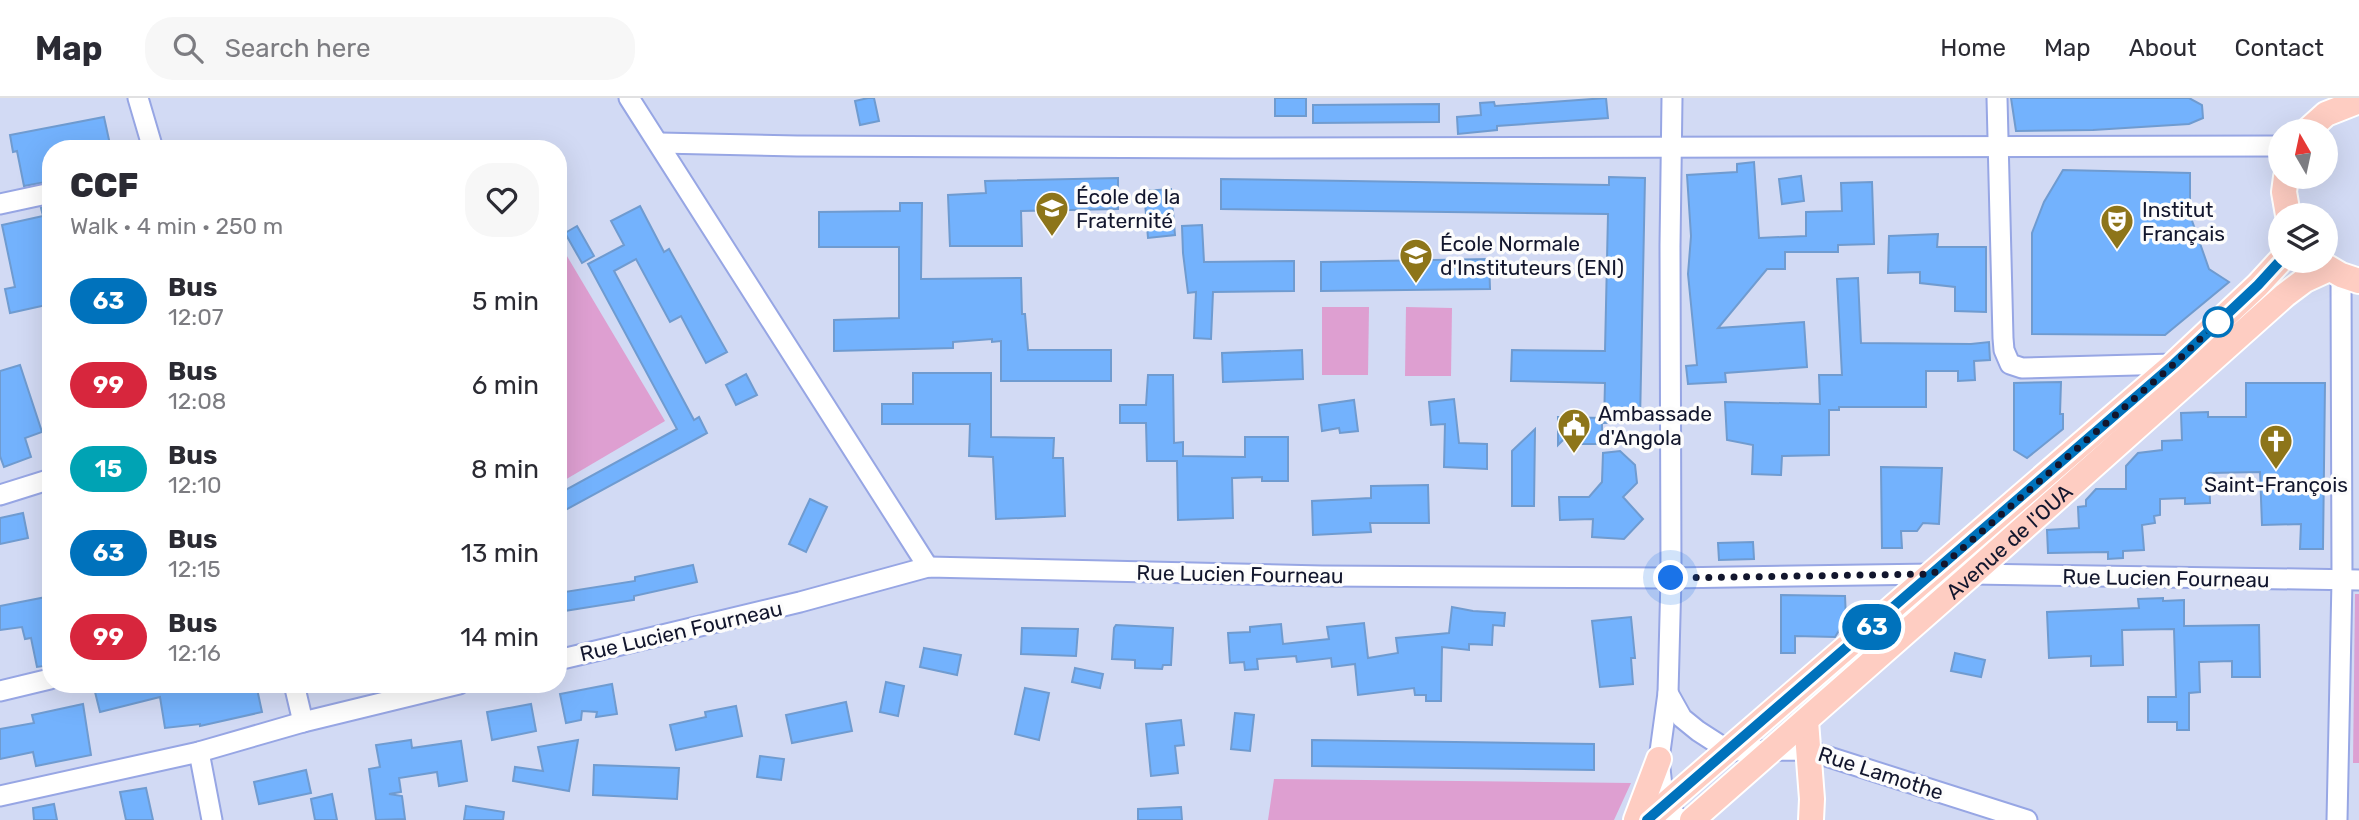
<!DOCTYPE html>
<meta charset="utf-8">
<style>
:root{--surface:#fff;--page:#f7f7f7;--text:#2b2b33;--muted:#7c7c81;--line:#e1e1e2}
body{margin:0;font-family:Rubik,sans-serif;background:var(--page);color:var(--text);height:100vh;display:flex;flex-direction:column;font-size:26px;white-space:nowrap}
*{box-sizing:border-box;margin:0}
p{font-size:23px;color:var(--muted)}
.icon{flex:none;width:38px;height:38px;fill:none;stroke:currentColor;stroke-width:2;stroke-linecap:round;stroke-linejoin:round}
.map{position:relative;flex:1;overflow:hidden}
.sheet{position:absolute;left:42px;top:42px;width:525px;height:553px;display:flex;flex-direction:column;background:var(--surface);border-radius:28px;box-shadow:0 7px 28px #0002}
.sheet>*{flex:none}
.badge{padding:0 14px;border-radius:23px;font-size:24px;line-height:46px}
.needle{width:46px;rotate:351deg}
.fabs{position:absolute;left:2268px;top:21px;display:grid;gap:14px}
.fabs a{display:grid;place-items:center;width:70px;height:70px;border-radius:50%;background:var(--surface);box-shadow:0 7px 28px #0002;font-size:35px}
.you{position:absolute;width:35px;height:35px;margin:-18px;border:5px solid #fff;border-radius:50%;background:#1a73e8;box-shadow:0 0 0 10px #1a73e833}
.map>.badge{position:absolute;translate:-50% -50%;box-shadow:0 0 0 4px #fff}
.round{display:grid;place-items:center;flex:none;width:74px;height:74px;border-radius:28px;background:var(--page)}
.head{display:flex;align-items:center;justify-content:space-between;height:119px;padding:0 28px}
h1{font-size:33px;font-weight:800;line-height:52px}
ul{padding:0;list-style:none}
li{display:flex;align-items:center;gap:21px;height:84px;padding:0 28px}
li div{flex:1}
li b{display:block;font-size:26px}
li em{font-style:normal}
li .badge{min-width:77px;font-weight:700;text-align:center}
header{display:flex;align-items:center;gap:42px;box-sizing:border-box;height:98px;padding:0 35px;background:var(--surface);border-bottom:2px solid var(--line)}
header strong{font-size:33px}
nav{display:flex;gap:38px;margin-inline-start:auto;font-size:24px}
.search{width:490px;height:63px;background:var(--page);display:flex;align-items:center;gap:18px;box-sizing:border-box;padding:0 24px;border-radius:28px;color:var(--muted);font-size:26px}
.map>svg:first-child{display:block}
.green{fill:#de9fd1}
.building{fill:#73b2fd;stroke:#6f9bd0;stroke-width:2}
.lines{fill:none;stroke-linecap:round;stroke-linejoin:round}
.minor-casing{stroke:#97a6e4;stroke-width:23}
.major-casing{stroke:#fff;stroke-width:28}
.minor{stroke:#fff;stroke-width:19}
.major{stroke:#fecdc2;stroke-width:24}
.line-casing{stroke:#fff;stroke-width:16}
.line{stroke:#0072bc;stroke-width:10}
.walk{stroke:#12162d;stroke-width:7;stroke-dasharray:0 12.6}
.stop-dot{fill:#fff;stroke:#0072bc;stroke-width:3.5}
.labels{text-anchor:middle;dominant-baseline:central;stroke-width:7;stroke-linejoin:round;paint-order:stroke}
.poi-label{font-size:21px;fill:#12162d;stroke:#fcfcfc;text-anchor:start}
.street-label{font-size:21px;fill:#12162d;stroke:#fcfcfc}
</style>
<header>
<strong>Map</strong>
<div class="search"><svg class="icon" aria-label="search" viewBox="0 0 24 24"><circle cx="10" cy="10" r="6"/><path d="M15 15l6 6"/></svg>Search here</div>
<nav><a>Home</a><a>Map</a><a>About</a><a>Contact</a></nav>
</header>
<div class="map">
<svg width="2359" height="722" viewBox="0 0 2359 722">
<rect width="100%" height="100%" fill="#d2daf4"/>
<!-- green -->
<g class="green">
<path d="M558,143l107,180 -107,63z"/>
<path d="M1322,209h47l-1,68h-46z"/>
<path d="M1406,209l46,1 -1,68h-46z"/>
<path d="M2355,496h4v169h-6z"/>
<path d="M1274,681l357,4 -17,37h-346z"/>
</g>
<!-- building -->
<g class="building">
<path d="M868,0h6l5,23 -19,4 -5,-24z"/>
<rect x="1275" y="0" width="31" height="18"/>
<path d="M1606,0l2,20 -111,8v4l-39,4 -1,-17 24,-2 -1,-12 14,-1 1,4z"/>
<path d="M2011,0h178l13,7 1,13 -14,6 -96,6 -77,1z"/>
<path d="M1439,6v18l-126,1v-18z"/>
<path d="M104,19l7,32h-60v32l-27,5 -7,-35 -4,1 -3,-17z"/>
<path d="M1754,64l5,76 47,-2v-24l36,-1 -1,-28 31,-1 2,62 -36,1v7h-53v17h-18l-49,59 86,-6 3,45 -82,6 1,9 -38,2 -2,-18 11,-1 -9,-91 3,-38 -4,-61 50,-3v-8z"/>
<path d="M2063,72l127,3v42l19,54 20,13 -64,53 -133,-1v-101l12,-31z"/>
<path d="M1801,78l3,25 -22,3 -3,-25z"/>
<path d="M1609,79l36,1 -5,244 -36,1 1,-40 -94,-2 1,-31 93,1 3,-137 -387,-5v-30l388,6z"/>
<path d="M1118,80v31l-97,2 1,35h-72l-2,-51 38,-2 -1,-12z"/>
<path d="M1171,91l4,46 -27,3 -4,-47z"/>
<path d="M900,105h22l-1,76 100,-1 1,36h3l3,36h83v31h-110v-40l-9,1v-3l-39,3v6l-119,3v-31l65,-2v-71h-80v-35l81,-1z"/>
<path d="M51,108v98l-41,9 -5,-24 10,-2 -13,-62 41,-9 -2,-8z"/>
<path d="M640,108l24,46 5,-3 58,103 -21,11 -25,-47 -11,6 -34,-63 -22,12 80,149 5,-3 8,16 -149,81v-20l119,-65 -89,-165 36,-19 -13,-24z"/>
<path d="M1202,127l2,37 90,-1v30l-81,1 -2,47 -17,-1 2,-46 -8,1 -5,-40 -1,-27z"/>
<path d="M577,128l17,30 -12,7 -17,-30z"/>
<path d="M1938,136l-1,13h49v65l-31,-1v-24l-35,-4v-11l-32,1 1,-37z"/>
<path d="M1489,161l1,30 -169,2v-29z"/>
<path d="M1858,180l3,65 110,1 18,-2 1,18 -16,1 1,19 -17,1v-10h-32v36h-87v3h-10v45l-47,1 -1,19 -29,-1 1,-29 -26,-5 -2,-38 95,2 -1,-29h23l-5,-96z"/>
<path d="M1302,252l1,29 -80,3 -1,-29z"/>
<path d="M20,267l22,67 -17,6 6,19 -27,10 -4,-11v-85z"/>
<path d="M913,275h78v64l63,1 -1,20h10l2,58 -69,3 -3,-62 -24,-1 1,-32h-88v-20h31z"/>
<path d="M746,276l11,21 -21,10 -10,-20z"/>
<path d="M1148,277h25l1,68 9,-1v14l62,1v-20h43v44h-26v-4l-30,1 1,40 -55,2 -1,-59h-30l-1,-38h-26v-18h26z"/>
<path d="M2061,284l-1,32h3v15l-36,29 -13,-8v-67z"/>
<path d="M2246,285h79l-2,166h-23l1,-25 -39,1 -2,-53 -51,1 1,30 -25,1v-6l-25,1v16l-6,1 1,7 -13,2 2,25 -21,1v7l-15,1v-7l-60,1 -1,-23 32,-2 -1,-21 8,-1v-6l10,-11h30v-23l12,-13 24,-3v-9l20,-1 -1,-27 27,-1v5h38z"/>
<path d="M1454,301l5,44 28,1v25l-43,-2 1,-43 -14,1 -2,-23z"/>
<path d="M1354,302l4,31 -18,2 -1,-5 -17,3 -3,-26z"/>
<path d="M1558,319l44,1v26h-23v-20l-21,21z"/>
<path d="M1535,331l-1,77h-22v-55z"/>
<path d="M1620,353l15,14 2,18 -14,14 20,22 -19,20 -32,-2 1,-18 -33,1 -1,-23h30l13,-15 1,-29z"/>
<path d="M1881,369l61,1 -3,56 -16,-1 -6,8h-16l1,17h-20z"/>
<path d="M1428,387l1,38h-59l1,9 -58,3 -1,-34 59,-3v-12z"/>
<path d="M810,401l17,8 -21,45 -17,-8z"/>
<path d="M23,415l5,25 -28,6v-26z"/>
<path d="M1753,444l1,17 -35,1 -1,-17z"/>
<path d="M693,467l4,17 -63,14v4l-76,12v-19l77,-12v-4z"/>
<path d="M1781,497l64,1 1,23 -11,18 -40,-1v17h-14z"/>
<path d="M46,499l5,34v34l-14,2 -6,-29 -6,1 -3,-12 -22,3v-24z"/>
<path d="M2163,500v3l21,-1v26l75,-1 1,52h-28v-16l-33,1 1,30 -11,1v37h-12v-8h-29v-25h28l-2,-68 -52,1 1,35 -32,1v-10l-42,2 -2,-46 92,-4 -1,-9z"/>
<path d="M1452,509l21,4 32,2 -1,13 -11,-1 -1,20 -23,-1v6l-27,-3 -1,54h-15v-6h-11l-1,-7 -56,7 -3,-31 -23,3 -1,-9 -34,4 -1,-6 -39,3 1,10 -13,1 -1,-8 -14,1 -2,-30 22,-1v-5l31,-3 2,20 46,-5 -2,-12 37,-4 4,35 30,-5 -2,-15 53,-5z"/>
<path d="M1631,519l4,41h-4l2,26 -33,3 -8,-66z"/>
<path d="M1116,527l57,3 -2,37h-8l-1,4 -27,-1v-8l-23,-1 2,-31z"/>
<path d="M1022,530l56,1 -2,27 -55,-2z"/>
<path d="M924,550l37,7 -4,20 -37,-8z"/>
<path d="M1955,555l30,7 -4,17 -30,-6z"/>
<path d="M1075,570l28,6 -3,14 -28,-6z"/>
<path d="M886,584l18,4 -6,30 -18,-4z"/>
<path d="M109,586h147l6,28 -62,14v-2l-35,4 -5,-31 -60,15 -6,-24z"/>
<path d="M612,586l5,30 -21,3 1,-5 -15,-1 -1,9 -15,3 -6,-29z"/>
<path d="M1025,590l24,5 -10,47 -24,-6z"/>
<path d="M846,604l6,29 -60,12 -6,-28z"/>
<path d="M83,606l8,51 -55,11 -3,-14 -33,7v-30l34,-6 -2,-8z"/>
<path d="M531,606l5,27 -44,9 -5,-28z"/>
<path d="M736,608l6,30 -66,14 -6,-25 36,-8 -1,-5z"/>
<path d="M1235,615l19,2 -4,36 -19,-2z"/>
<path d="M1181,622l3,25 -9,1 3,27 -27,3 -5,-52z"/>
<path d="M411,642l1,8 49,-7 6,40 -28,5 -2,-14 -38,6 2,14 -12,2 13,2 3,23 -29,1 -7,-51 11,-2 -4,-22z"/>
<path d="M578,642l-9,51 -56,-10 2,-14 28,4 -5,-24z"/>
<path d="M1312,642l282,4v26l-282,-4z"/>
<path d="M760,658l24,3 -3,21 -24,-3z"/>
<path d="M594,667l85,3 -2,31 -84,-4z"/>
<path d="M306,672l5,23 -52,11 -5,-22z"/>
<path d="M146,690l7,32h-27l-6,-28z"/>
<path d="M332,696l5,26h-22l-4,-21z"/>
<path d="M54,706l3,16h-23l-1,-12z"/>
<path d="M466,708l38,6 -1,8h-39z"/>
<path d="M1181,709l1,13h-44v-11z"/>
</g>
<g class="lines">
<defs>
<g id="minor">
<path d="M138,0l15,51"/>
<path d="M629,0l299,469"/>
<path d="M1672,0l-2,148 1,332 -3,115 -9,66 5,46 17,15"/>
<path d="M1997,0l6,240 1,12 6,14 12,4 152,-4"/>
<path d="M660,45l137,3 436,2 1047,-2"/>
<path d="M0,106l51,-11"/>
<path d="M0,397l51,-16"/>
<path d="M1972,476l387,6"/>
<path d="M558,562l242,-58 128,-35 394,9 349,2 262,-4"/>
<path d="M294,586l9,38"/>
<path d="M0,593l50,-12"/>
<path d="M1668,595l14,25 16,13 31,20 78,-1 220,70"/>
<path d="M199,654l13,68"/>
<path d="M0,698l199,-44 104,-30 156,-38"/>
<path d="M2337,722l5,-240 -1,-305"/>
</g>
<g id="major">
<path d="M2307,33l19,-17 33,-13"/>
<path d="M2286,79l-2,15 4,23"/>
<path d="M2317,163l24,14 18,6"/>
<path d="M1806,623l6,78 -1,21"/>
<path d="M1636,722l23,-61"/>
<path d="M1647,722l527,-456 84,-79 22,-24"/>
<path id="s1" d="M1692,722l280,-246 313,-279 20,-15 24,-11"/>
</g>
</defs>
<!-- minor casing -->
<use href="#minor" class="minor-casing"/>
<!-- major casing -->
<use href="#major" class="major-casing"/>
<!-- minor -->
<use href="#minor" class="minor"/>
<!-- major -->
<use href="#major" class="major"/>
</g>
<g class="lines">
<defs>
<path id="line" d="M1647,722l527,-456 84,-79 22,-24"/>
</defs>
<!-- line casing -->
<use href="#line" class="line-casing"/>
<!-- line -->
<use href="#line" class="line"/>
<!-- walk -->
<path class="walk" d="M1671,480l262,-4 241,-210 44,-42"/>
</g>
<!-- icons -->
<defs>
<symbol id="school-pin" viewBox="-11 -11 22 30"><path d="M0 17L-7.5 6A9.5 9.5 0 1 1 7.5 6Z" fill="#8d751a" stroke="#fcfcfc"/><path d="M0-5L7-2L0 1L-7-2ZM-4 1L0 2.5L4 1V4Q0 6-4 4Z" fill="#fff"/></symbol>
<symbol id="theatre-pin" viewBox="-11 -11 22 30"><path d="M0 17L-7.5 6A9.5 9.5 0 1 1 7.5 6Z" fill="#8d751a" stroke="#fcfcfc"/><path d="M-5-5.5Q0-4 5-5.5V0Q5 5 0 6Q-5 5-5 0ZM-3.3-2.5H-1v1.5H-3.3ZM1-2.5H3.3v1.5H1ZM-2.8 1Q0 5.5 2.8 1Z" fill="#fff"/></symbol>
<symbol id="civic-pin" viewBox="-11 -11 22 30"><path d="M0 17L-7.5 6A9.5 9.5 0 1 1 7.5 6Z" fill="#8d751a" stroke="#fcfcfc"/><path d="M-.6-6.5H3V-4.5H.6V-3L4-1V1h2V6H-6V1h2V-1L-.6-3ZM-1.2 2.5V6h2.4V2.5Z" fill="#fff"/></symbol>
<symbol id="church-pin" viewBox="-11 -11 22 30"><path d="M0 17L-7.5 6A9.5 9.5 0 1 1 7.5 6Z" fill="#8d751a" stroke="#fcfcfc"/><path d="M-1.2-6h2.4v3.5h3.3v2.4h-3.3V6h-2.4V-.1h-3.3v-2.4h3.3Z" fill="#fff"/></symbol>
</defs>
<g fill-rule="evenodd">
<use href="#school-pin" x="1033" y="91" width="38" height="52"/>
<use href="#theatre-pin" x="2098" y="104" width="38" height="52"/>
<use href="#school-pin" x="1397" y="138" width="38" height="52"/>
<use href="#civic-pin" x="1555" y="308" width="38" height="52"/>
<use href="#church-pin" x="2257" y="324" width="38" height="52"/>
</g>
<!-- markers -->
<circle class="stop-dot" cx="2218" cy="224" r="14"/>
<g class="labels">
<!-- poi labels -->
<g class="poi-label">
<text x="1076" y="98">École de la<tspan x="1076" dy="24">Fraternité</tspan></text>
<text x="2142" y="111">Institut<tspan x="2142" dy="24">Français</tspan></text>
<text x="1440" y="145">École Normale<tspan x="1440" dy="24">d'Instituteurs (ENI)</tspan></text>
<text x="1598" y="315">Ambassade<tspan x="1598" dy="24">d'Angola</tspan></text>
<text x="2276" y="386" text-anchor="middle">Saint-François</text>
</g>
<!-- street labels -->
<g class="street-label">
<text stroke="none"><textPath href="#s1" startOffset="422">Avenue de l'OUA</textPath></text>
<text transform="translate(1240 476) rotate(1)">Rue Lucien Fourneau</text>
<text transform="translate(2166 480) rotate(1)">Rue Lucien Fourneau</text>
<text transform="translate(681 533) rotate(-13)">Rue Lucien Fourneau</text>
<text transform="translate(1881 675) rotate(18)">Rue Lamothe</text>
</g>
</g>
</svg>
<div class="fabs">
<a><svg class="needle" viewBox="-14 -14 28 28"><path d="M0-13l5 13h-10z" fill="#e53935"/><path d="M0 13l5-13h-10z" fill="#7c7c81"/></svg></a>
<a><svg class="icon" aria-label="layers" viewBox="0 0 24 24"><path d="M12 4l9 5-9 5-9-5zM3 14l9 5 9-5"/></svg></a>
</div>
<div class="you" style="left:1671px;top:480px"></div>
<b class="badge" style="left:1872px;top:529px;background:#0072bc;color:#fff">63</b>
<section class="sheet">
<div class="head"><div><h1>CCF</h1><p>Walk · 4 min · 250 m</p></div><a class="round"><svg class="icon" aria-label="heart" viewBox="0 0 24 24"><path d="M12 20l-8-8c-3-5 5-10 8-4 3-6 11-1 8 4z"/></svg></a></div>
<ul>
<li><span class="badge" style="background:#0072bc;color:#fff">63</span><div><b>Bus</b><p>12:07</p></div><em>5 min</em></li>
<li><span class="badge" style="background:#d7263d;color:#fff">99</span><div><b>Bus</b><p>12:08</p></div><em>6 min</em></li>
<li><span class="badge" style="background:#00a3b4;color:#fff">15</span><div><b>Bus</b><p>12:10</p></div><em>8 min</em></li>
<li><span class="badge" style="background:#0072bc;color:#fff">63</span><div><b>Bus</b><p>12:15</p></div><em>13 min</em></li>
<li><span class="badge" style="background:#d7263d;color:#fff">99</span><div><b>Bus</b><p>12:16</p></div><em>14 min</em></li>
</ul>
</section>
</div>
